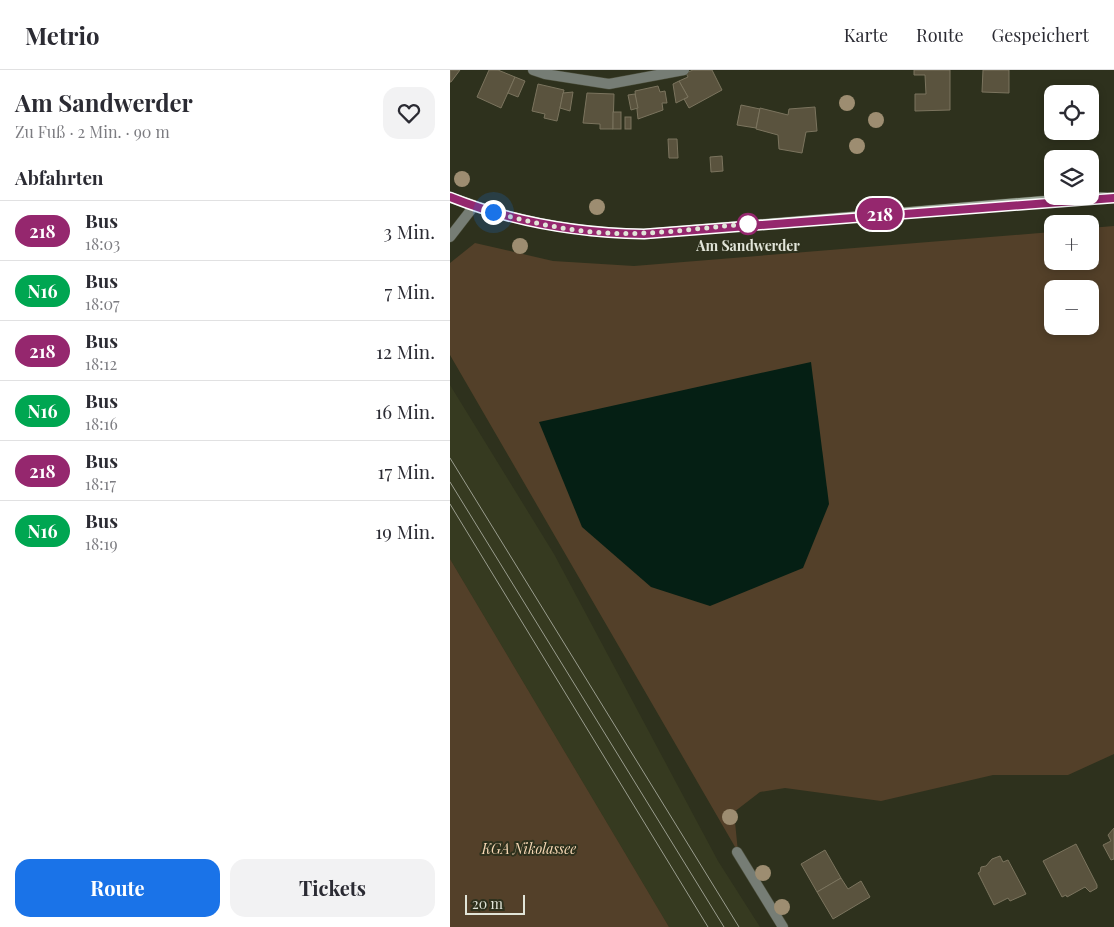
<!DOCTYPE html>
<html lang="de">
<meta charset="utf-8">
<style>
:root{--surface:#fff;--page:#f2f2f3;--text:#2b2b33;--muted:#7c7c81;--line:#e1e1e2;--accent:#1a73e8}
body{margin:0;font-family:"Playfair Display",serif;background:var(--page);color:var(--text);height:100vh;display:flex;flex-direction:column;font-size:19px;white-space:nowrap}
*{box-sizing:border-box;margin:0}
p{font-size:16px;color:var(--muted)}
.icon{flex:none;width:28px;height:28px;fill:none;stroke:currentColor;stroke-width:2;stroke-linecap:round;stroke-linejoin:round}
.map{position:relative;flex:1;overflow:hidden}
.details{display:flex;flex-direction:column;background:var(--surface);width:450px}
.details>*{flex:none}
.badge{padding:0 10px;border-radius:16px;font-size:18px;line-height:32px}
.tools{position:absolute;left:594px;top:15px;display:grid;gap:10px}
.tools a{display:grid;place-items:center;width:55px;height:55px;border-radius:10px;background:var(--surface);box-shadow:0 2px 8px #0003;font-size:25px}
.scale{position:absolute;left:15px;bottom:12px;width:60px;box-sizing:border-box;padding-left:5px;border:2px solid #e1e4d8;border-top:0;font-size:14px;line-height:18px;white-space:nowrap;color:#e1e4d8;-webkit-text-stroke:4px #2e311d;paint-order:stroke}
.you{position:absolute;width:25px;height:25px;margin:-12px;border:4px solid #fff;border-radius:50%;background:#1a73e8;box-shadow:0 0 0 8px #1a73e833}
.map>.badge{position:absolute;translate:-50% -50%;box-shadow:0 0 0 2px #fff}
h2{padding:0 15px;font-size:19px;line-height:45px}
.round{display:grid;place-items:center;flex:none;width:52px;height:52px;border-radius:15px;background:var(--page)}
.summary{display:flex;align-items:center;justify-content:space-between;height:85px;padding:0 15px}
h1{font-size:24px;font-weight:700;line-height:38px}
.cta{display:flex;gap:10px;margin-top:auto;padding:10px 15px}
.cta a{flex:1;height:58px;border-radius:15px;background:var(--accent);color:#fff;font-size:20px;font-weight:700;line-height:58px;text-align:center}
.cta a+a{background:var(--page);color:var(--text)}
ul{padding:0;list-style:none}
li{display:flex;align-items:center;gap:15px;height:60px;padding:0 15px;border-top:1px solid var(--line)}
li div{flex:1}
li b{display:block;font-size:19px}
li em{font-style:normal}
li .badge{min-width:55px;font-weight:700;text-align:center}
header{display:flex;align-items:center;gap:30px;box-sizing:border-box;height:70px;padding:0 25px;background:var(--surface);border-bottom:1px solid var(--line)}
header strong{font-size:24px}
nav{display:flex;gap:28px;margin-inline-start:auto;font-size:18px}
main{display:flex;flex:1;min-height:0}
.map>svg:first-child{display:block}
.built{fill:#363a20}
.green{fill:#534029;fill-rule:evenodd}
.water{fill:#051f14}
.building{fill:#5a533e;stroke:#7b745e}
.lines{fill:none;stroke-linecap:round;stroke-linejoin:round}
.minor-casing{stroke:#4b4e3b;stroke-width:11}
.secondary-casing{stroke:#4b4e3b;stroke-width:11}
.minor{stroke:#767d75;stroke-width:10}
.secondary{stroke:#9faa9c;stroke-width:10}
.tram{stroke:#9a9d8e;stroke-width:1}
.tree{fill:#9d8d71}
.line-casing{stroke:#fff;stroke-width:11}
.line{stroke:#95276e;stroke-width:8}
.walk{stroke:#e1e4d8;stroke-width:5;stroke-dasharray:0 9}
.stop-dot{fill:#fff;stroke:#95276e;stroke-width:2.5}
.labels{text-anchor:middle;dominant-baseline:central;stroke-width:4;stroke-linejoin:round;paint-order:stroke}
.stop-label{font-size:14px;font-weight:bold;fill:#e1e4d8;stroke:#2e311d}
.park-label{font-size:14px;font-style:italic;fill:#f8d9b6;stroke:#2e311d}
</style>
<header>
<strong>Metrio</strong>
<nav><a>Karte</a><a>Route</a><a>Gespeichert</a></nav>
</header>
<main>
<section class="details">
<div class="summary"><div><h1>Am Sandwerder</h1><p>Zu Fuß · 2 Min. · 90 m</p></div><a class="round"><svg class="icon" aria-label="heart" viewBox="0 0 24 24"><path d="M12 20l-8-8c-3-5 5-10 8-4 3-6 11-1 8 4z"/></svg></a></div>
<h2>Abfahrten</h2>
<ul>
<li><span class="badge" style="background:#95276e;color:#fff">218</span><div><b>Bus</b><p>18:03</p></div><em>3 Min.</em></li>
<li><span class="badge" style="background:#00a651;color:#fff">N16</span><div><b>Bus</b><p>18:07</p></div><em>7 Min.</em></li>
<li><span class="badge" style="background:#95276e;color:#fff">218</span><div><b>Bus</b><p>18:12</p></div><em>12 Min.</em></li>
<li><span class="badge" style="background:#00a651;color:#fff">N16</span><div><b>Bus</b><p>18:16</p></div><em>16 Min.</em></li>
<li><span class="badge" style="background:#95276e;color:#fff">218</span><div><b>Bus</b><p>18:17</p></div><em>17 Min.</em></li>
<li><span class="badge" style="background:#00a651;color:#fff">N16</span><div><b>Bus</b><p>18:19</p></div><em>19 Min.</em></li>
</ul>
<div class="cta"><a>Route</a><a>Tickets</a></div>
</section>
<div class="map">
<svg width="664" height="857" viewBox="0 0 664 857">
<rect width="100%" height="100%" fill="#2e311d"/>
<!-- built -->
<path class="built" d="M0,315l104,169 164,307 42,66h-91l-219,-368z"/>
<!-- green -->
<g class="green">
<path d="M664,156v528l-46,21h-75l-112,26 -96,-13 -25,4 -26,20 4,40 -288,-497v-92l25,-20 78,18 81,5 418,-34v29h38v-33zM602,219h38v37h-38z"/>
<path d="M0,489l219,368h-219z"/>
</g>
<!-- water -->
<path class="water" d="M361,292l18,142 -26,64 -93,38 -59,-19 -69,-60 -43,-105z"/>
<!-- building -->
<g class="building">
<path d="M0,0h10l-9,12h-1z"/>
<path d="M39,0h9l17,7 -14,31 -24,-11z"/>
<path d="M243,0h19l10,20 -33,18 -5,-9 4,-2 -9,-16 9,-4 -2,-4z"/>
<path d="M464,0h36v40l-35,1v-17h11l-1,-19h-11z"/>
<path d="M533,0h26v23l-27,-1z"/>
<path d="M65,7l10,4 -7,16 -10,-4z"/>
<path d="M229,11l9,16 -12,6 -3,-19z"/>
<path d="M88,14l26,6 -7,31 -13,-3 1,-4 -13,-3z"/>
<path d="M208,16l2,6 5,-1 2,12h-5l1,7 -25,9 -3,-28z"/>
<path d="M123,22l-3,19 -10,-3 3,-15z"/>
<path d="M137,23l27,1 -1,35h-13v-5l-17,-1z"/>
<path d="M185,24l3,14 -7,2 -3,-15z"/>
<path d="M291,35l19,4 -4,19 -19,-3z"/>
<path d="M365,37l2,24 -11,1 -4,21 -23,-4 -1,-14 -22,-6 4,-21 28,7 1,-6z"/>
<rect x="163" y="42" width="8" height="17"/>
<rect x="175" y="47" width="6" height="12"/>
<path d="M218,69h9l1,19h-9z"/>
<path d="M272,86l1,15 -12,1 -1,-15z"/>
<path d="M664,758v31l-3,1 -8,-15 8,-4 -3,-6z"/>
<path d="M626,774l21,41v3l-7,4 -5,-5 -18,10 -1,-2 -4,2 -19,-36z"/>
<path d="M375,780l16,28 -24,14 -16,-28z"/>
<path d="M550,786l3,6 5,-2 18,34 -16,7 -2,-3 -14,7 -16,-32 2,-1 1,-5 5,-1 6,-7z"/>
<path d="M391,808l7,11 13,-8 9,16 -37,22 -16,-27z"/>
</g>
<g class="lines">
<defs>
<g id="minor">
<path d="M83,0l12,4 64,10 75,-14"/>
<path d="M0,167l24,-31"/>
<path d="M287,782l46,75"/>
</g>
<path id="secondary" d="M0,127c63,24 127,36 194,37l448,-37 22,1"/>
</defs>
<!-- minor casing -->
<use href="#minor" class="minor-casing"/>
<!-- secondary casing -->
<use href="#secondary" class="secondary-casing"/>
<!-- minor -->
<use href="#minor" class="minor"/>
<!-- secondary -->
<use href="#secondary" class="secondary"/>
<!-- tram -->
<g class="tram">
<path d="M0,388l289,469"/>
<path d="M0,412l274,445"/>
<path d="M0,434l258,423"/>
</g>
</g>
<!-- trees -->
<g class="tree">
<circle cx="397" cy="33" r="8"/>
<circle cx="426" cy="50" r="8"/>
<circle cx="407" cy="76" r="8"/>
<circle cx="12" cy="109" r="8"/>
<circle cx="147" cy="137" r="8"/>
<circle cx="70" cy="176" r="8"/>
<circle cx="280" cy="747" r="8"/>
<circle cx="313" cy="803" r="8"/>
<circle cx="332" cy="837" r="8"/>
</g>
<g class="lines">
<defs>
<path id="line" d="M0,127c62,25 127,36 194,37l470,-36"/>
</defs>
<!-- line casing -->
<use href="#line" class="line-casing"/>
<!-- line -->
<use href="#line" class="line"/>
<!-- walk -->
<path class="walk" d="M43,142c49,14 100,24 151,21 34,-1 74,-7 104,-9"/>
</g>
<!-- markers -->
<circle class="stop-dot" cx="298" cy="154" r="10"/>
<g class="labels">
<!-- stop labels -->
<g class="stop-label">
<text x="298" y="175">Am Sandwerder</text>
</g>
<!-- park labels -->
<g class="park-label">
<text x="79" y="778">KGA Nikolassee</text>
</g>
</g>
</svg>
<div class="tools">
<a><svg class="icon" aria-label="locate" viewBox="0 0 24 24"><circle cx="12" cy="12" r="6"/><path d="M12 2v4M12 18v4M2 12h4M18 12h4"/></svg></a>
<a><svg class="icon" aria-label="layers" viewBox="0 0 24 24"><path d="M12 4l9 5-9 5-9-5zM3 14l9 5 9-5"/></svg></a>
<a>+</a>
<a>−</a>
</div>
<div class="scale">20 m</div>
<div class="you" style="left:43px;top:142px"></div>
<b class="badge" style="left:430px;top:144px;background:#95276e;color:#fff">218</b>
</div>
</main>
